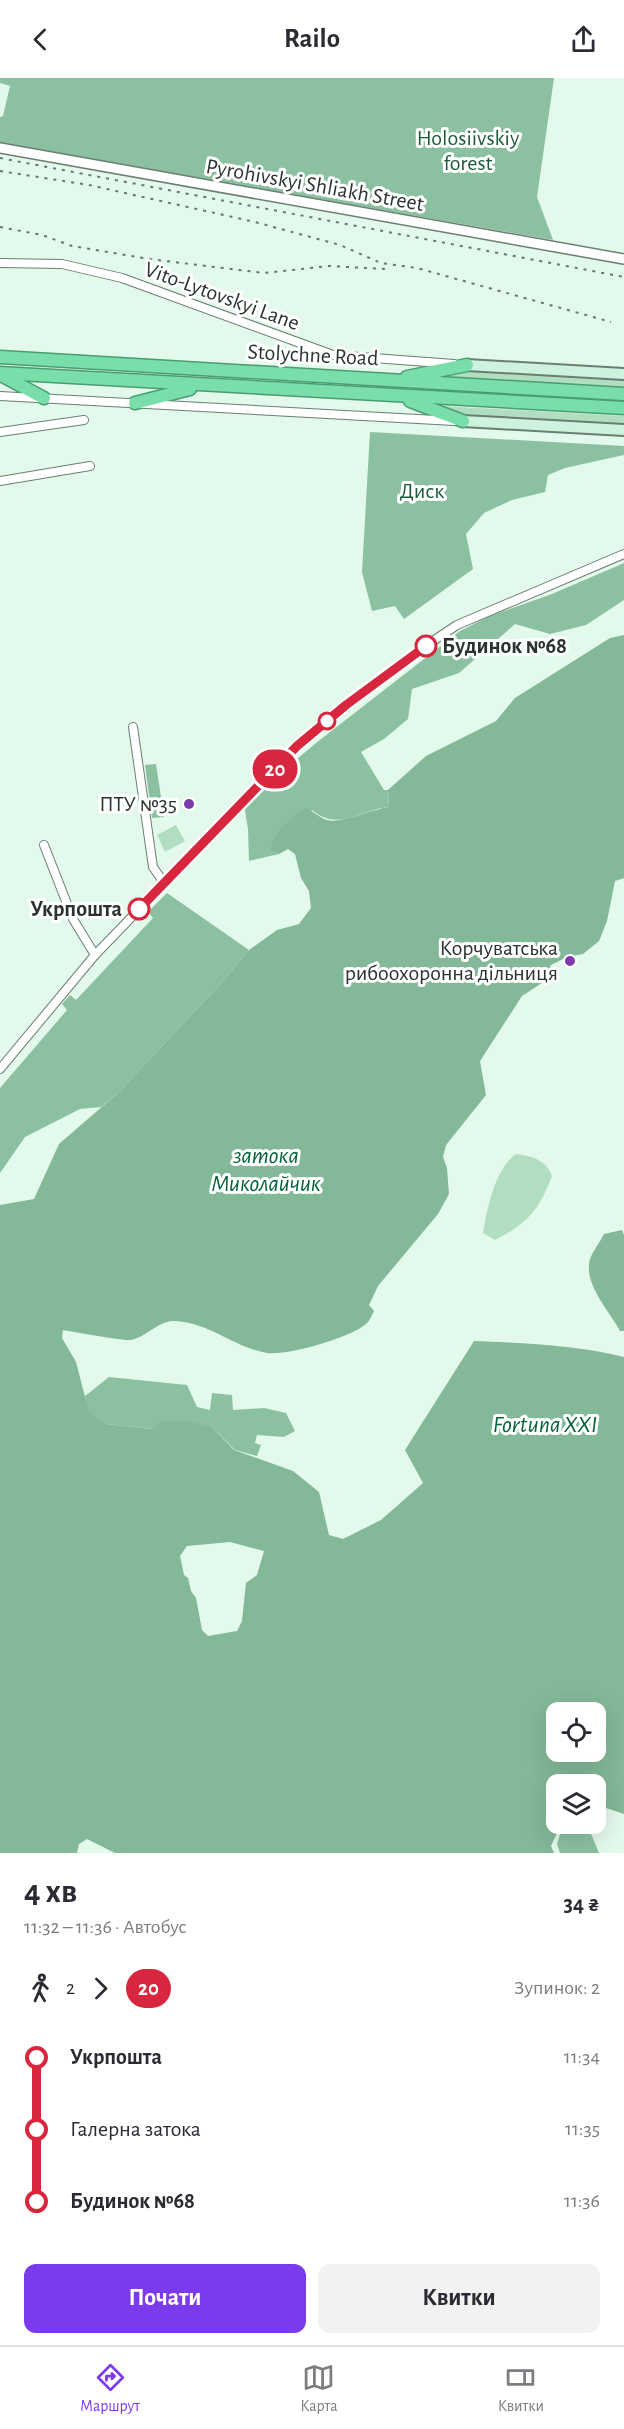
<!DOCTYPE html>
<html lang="uk">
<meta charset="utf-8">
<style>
:root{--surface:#fff;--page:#f2f2f3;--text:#2b2b33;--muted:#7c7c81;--line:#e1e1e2;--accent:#7c3aed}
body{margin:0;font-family:"Alegreya Sans",sans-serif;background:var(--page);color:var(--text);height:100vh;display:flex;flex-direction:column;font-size:22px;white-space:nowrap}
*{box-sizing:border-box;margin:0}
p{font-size:20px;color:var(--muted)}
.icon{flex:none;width:33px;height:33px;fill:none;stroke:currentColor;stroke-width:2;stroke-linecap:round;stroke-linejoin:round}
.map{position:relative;height:1775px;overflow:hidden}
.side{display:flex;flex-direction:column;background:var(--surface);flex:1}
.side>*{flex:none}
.badge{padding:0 12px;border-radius:20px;font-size:21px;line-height:39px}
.buttons{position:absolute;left:546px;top:1624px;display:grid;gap:12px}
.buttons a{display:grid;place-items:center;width:60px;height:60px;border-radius:12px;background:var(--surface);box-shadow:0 6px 24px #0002;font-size:30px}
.map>.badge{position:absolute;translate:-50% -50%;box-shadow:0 0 0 3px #fff}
.legs{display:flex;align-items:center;gap:9px;height:66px;padding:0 24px;font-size:20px}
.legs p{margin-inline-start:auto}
.headline{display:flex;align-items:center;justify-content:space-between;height:102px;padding:0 24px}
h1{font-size:33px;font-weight:700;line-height:45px}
.button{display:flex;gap:12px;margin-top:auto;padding:12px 24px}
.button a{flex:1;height:69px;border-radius:12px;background:var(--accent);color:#fff;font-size:24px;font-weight:700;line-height:69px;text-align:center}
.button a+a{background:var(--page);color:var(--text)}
ul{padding:0 24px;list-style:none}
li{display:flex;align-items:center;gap:21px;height:72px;font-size:22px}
li i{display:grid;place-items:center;width:9px;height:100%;margin:0 8px;background:currentColor}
li i::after{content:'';width:15px;height:15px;margin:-8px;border:4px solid;border-radius:50%;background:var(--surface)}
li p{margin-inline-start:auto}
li:first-child i{background:linear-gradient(#0000 50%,currentColor 0)}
li:last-child i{background:linear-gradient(currentColor 50%,#0000 0)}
header{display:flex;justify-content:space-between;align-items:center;height:78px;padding:0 24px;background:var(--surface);font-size:27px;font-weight:700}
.menu{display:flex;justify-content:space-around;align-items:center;height:84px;border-top:2px solid var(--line);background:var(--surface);font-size:16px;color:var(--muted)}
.menu a{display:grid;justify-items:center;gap:3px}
.menu .selected{color:var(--accent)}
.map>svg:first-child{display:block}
.green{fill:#b1dec1}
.forest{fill:#8bc1a0}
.water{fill:#83b898;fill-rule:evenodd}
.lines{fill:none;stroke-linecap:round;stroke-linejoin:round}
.minor-casing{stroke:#6a7e71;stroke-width:10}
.tertiary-casing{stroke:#6a7e71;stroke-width:12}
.secondary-casing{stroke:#6a7e71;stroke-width:14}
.trunk-casing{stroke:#499d70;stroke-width:15}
.minor{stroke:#fff;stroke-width:8}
.tertiary{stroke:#fff;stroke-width:9}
.secondary{stroke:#cdf3df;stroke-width:10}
.trunk{stroke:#7adeaa;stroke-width:12}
.rail{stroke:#69766e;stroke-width:2;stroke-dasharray:3 6;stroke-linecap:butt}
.line-1-casing{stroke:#fff;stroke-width:14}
.line-1{stroke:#d7263d;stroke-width:9}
.stop-1-dot{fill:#fff;stroke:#d7263d;stroke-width:3}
.poi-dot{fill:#7d3aae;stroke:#fff;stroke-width:2}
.labels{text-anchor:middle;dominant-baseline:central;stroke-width:6;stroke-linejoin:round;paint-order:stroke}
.park-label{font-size:22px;fill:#1d5a3a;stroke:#fff}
.street-label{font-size:22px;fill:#2b332e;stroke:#fff}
.stop-label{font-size:22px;font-weight:bold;fill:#2b332e;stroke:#fff;text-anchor:start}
.poi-label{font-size:22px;fill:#2b332e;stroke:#fff;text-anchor:end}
.water-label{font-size:24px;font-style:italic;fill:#04633b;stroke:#fff}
</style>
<header><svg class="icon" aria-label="back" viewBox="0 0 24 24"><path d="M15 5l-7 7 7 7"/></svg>Railo<svg class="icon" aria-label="share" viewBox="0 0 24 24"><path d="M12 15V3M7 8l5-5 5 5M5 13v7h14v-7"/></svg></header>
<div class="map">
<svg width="624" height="1775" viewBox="0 0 624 1775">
<rect width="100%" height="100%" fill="#e3f9eb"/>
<!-- green -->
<g class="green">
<path d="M460,292l164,9v8l-181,-10z"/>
<path d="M443,328l181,10v8l-155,-8 -10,-2z"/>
<path d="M176,747l9,16 -20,11 -8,-17z"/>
<path d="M516,1076c16,2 30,6 36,22 -13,34 -24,47 -57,64l-12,-7c4,-25 12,-64 33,-79z"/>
</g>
<!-- forest -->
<g class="forest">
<path d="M0,0h554l-17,119 16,43 -553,-97v-26l3,-1 7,-30 -10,-3z"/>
<path d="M370,354l254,14v9l-59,13 -17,7 -3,17 -33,8 -28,13 -18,21 7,35 -69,50 -9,-13 -23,5 -10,-39z"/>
<path d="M624,485v37l-38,25 -36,9 -35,-10 -56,49 -47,16 -4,30 -24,20 -23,13 23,38h4l1,17c-30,3 -51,25 -77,3l-41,41 8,3 -30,7 -1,-32 -4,-25 72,-61 144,-112 30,-15 62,-22z"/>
<path d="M156,686l8,53 -12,1 -7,-53z"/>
<path d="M167,815l82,57 -24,29 -106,113 -18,15 -21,2 -55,28 -25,36v-85l67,-78 -5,-6 8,-9 6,5 77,-82 -5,-6z"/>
<path d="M109,1299l78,8 10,22 13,3 2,-17 20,2 1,15 31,-2 22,5 9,18 -11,6 -27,-2 -2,8 6,2 -4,11 -22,-6 -23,-23 -59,2 -47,-5 -18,-12 -3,-16z"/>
<path d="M570,1746h17l12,29h-39l-3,-9 5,-16z"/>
</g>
<!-- water -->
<g class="water">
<path d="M624,557v243l-9,3 -8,40 -8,20 -16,13 -16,3 -16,8 -6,16 -23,15 -42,65 6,34 -40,50 -3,12 4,11 2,26 -11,20 -60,72 -9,19 5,6c-2,4 -4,9 -7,12 -13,14 -81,33 -100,30 -32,-5 -60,-32 -94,-32 -16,1 -27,16 -42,19 -8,1 -56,-8 -68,-10l-1,8 14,24 13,50 17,12 47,5 8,-7 26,-1 25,6 22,23 59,21 26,21 10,43 14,4 38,-19 42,-37 -18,-33 69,-109c50,2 101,4 150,16v457l-24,-8 -4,1v-22h-40v39h5l-10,22 3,7h-439l-28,-14 -8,5 -2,9h-77v-648l34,-6 25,-55 60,-52 106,-113 24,-29 28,-20 22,-6 12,-16 -2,-17 -8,-13 -6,-24 -7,-5 -9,5 -8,-3c1,-19 21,-33 34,-43 8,2 14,10 22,12 13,4 45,-11 62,-13l-1,-17 38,-34 70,-35 19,-23 95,-60zM230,1464l34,9 -7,24 -11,8 -4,38 -5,10 -29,5 -6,-6 -6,-32 -5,-7 -3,-13 -4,-3 -4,-19 7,-10zM556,1635h40v39h-40z"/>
<path d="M622,1152l2,5v96h-4c-11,-21 -37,-47 -30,-72 3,-8 10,-17 14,-25z"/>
</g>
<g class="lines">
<defs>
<g id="minor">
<path d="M0,185l62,1 60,14 211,77 121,9"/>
<path d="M0,318l454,25"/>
<path d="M0,354l84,-12"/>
<path d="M0,403l90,-15"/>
<path d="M133,649l20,140 11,16"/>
<path d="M44,767l29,74 22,36"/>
<path d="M0,991l95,-114 202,-209 118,-93 42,-28 167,-71"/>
</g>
<path id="tertiary" d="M0,70l624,111"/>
<g id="secondary">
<path d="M467,287l157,9"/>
<path d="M463,343l161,9"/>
</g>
<g id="trunk">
<path d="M0,279l624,37"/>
<path d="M0,295l624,35"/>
<path d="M1,297l43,23"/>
<path d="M407,299l60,-12"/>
<path d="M410,323l53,20"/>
<path d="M135,325l55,-14"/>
</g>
</defs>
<!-- minor casing -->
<use href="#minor" class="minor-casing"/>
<!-- tertiary casing -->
<use href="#tertiary" class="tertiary-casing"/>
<!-- secondary casing -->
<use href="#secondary" class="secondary-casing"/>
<!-- trunk casing -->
<use href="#trunk" class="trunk-casing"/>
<!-- minor -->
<use href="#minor" class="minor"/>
<!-- tertiary -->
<use href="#tertiary" class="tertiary"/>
<!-- secondary -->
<use href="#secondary" class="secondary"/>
<!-- trunk -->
<use href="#trunk" class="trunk"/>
<!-- rail -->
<g class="rail">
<path d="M0,80l624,119"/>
<path d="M0,93l89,14 166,37 85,23 41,18 36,5 194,54"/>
<path d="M0,149l42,8 30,11 77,13 115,14 65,-7 56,3"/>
</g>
</g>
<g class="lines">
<defs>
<path id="line-1" d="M139,831l158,-163 49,-41 80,-59"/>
</defs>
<!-- line-1 casing -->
<use href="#line-1" class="line-1-casing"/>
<!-- line-1 -->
<use href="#line-1" class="line-1"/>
</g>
<!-- markers -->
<g class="stop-1-dot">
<circle cx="426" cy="568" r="10"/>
<circle cx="327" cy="643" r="8"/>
<circle cx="139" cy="831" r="10"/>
</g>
<g class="poi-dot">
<circle cx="189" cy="726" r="6"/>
<circle cx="570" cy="883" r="6"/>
</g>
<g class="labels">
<!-- park labels -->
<g class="park-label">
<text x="468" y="60">Holosiivskiy<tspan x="468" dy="25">forest</tspan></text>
<text x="422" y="413">Диск</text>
</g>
<!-- street labels -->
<g class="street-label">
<text transform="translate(315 107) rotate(10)">Pyrohivskyi Shliakh Street</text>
<text transform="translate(222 218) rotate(20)">Vito-Lytovskyi Lane</text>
<text transform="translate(313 277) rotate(3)">Stolychne Road</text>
</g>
<!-- stop labels -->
<g class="stop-label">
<text x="442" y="568">Будинок №68</text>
<text x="122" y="831" text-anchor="end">Укрпошта</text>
</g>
<!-- poi labels -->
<g class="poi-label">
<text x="177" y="726">ПТУ №35</text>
<text x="558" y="870">Корчуватська<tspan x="558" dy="25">рибоохоронна дільниця</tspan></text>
</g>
<!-- water labels -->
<g class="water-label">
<text x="266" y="1078">затока<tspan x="266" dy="28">Миколайчик</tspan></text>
<text x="545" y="1347">Fortuna XXI</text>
</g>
</g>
</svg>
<div class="buttons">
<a><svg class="icon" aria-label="locate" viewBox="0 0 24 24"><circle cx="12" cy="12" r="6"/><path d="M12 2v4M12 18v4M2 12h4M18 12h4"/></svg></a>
<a><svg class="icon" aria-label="layers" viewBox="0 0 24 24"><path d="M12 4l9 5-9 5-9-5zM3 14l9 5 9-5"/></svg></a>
</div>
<b class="badge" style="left:275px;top:691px;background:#d7263d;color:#fff">20</b>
</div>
<section class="side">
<div class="headline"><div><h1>4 хв</h1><p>11:32 – 11:36 · Автобус</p></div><b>34 ₴</b></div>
<div class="legs"><svg class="icon" aria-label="walk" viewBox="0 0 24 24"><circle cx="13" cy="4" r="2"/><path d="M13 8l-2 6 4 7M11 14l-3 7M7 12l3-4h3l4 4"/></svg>2<svg class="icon" aria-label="forward" viewBox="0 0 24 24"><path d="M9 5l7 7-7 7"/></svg><b class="badge" style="background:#d7263d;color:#fff">20</b><p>Зупинок: 2</p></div>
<ul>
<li><i style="color:#d7263d"></i><b>Укрпошта</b><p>11:34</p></li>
<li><i style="color:#d7263d"></i><span>Галерна затока</span><p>11:35</p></li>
<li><i style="color:#d7263d"></i><b>Будинок №68</b><p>11:36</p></li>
</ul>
<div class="button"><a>Почати</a><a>Квитки</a></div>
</section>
<nav class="menu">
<a class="selected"><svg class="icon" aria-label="directions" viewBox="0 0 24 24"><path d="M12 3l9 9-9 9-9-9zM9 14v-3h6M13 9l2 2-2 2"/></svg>Маршрут</a>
<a><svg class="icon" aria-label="map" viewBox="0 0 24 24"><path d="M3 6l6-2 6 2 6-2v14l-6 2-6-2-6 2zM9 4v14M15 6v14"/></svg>Карта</a>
<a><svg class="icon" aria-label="tickets" viewBox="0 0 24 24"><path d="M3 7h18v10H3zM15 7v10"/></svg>Квитки</a>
</nav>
